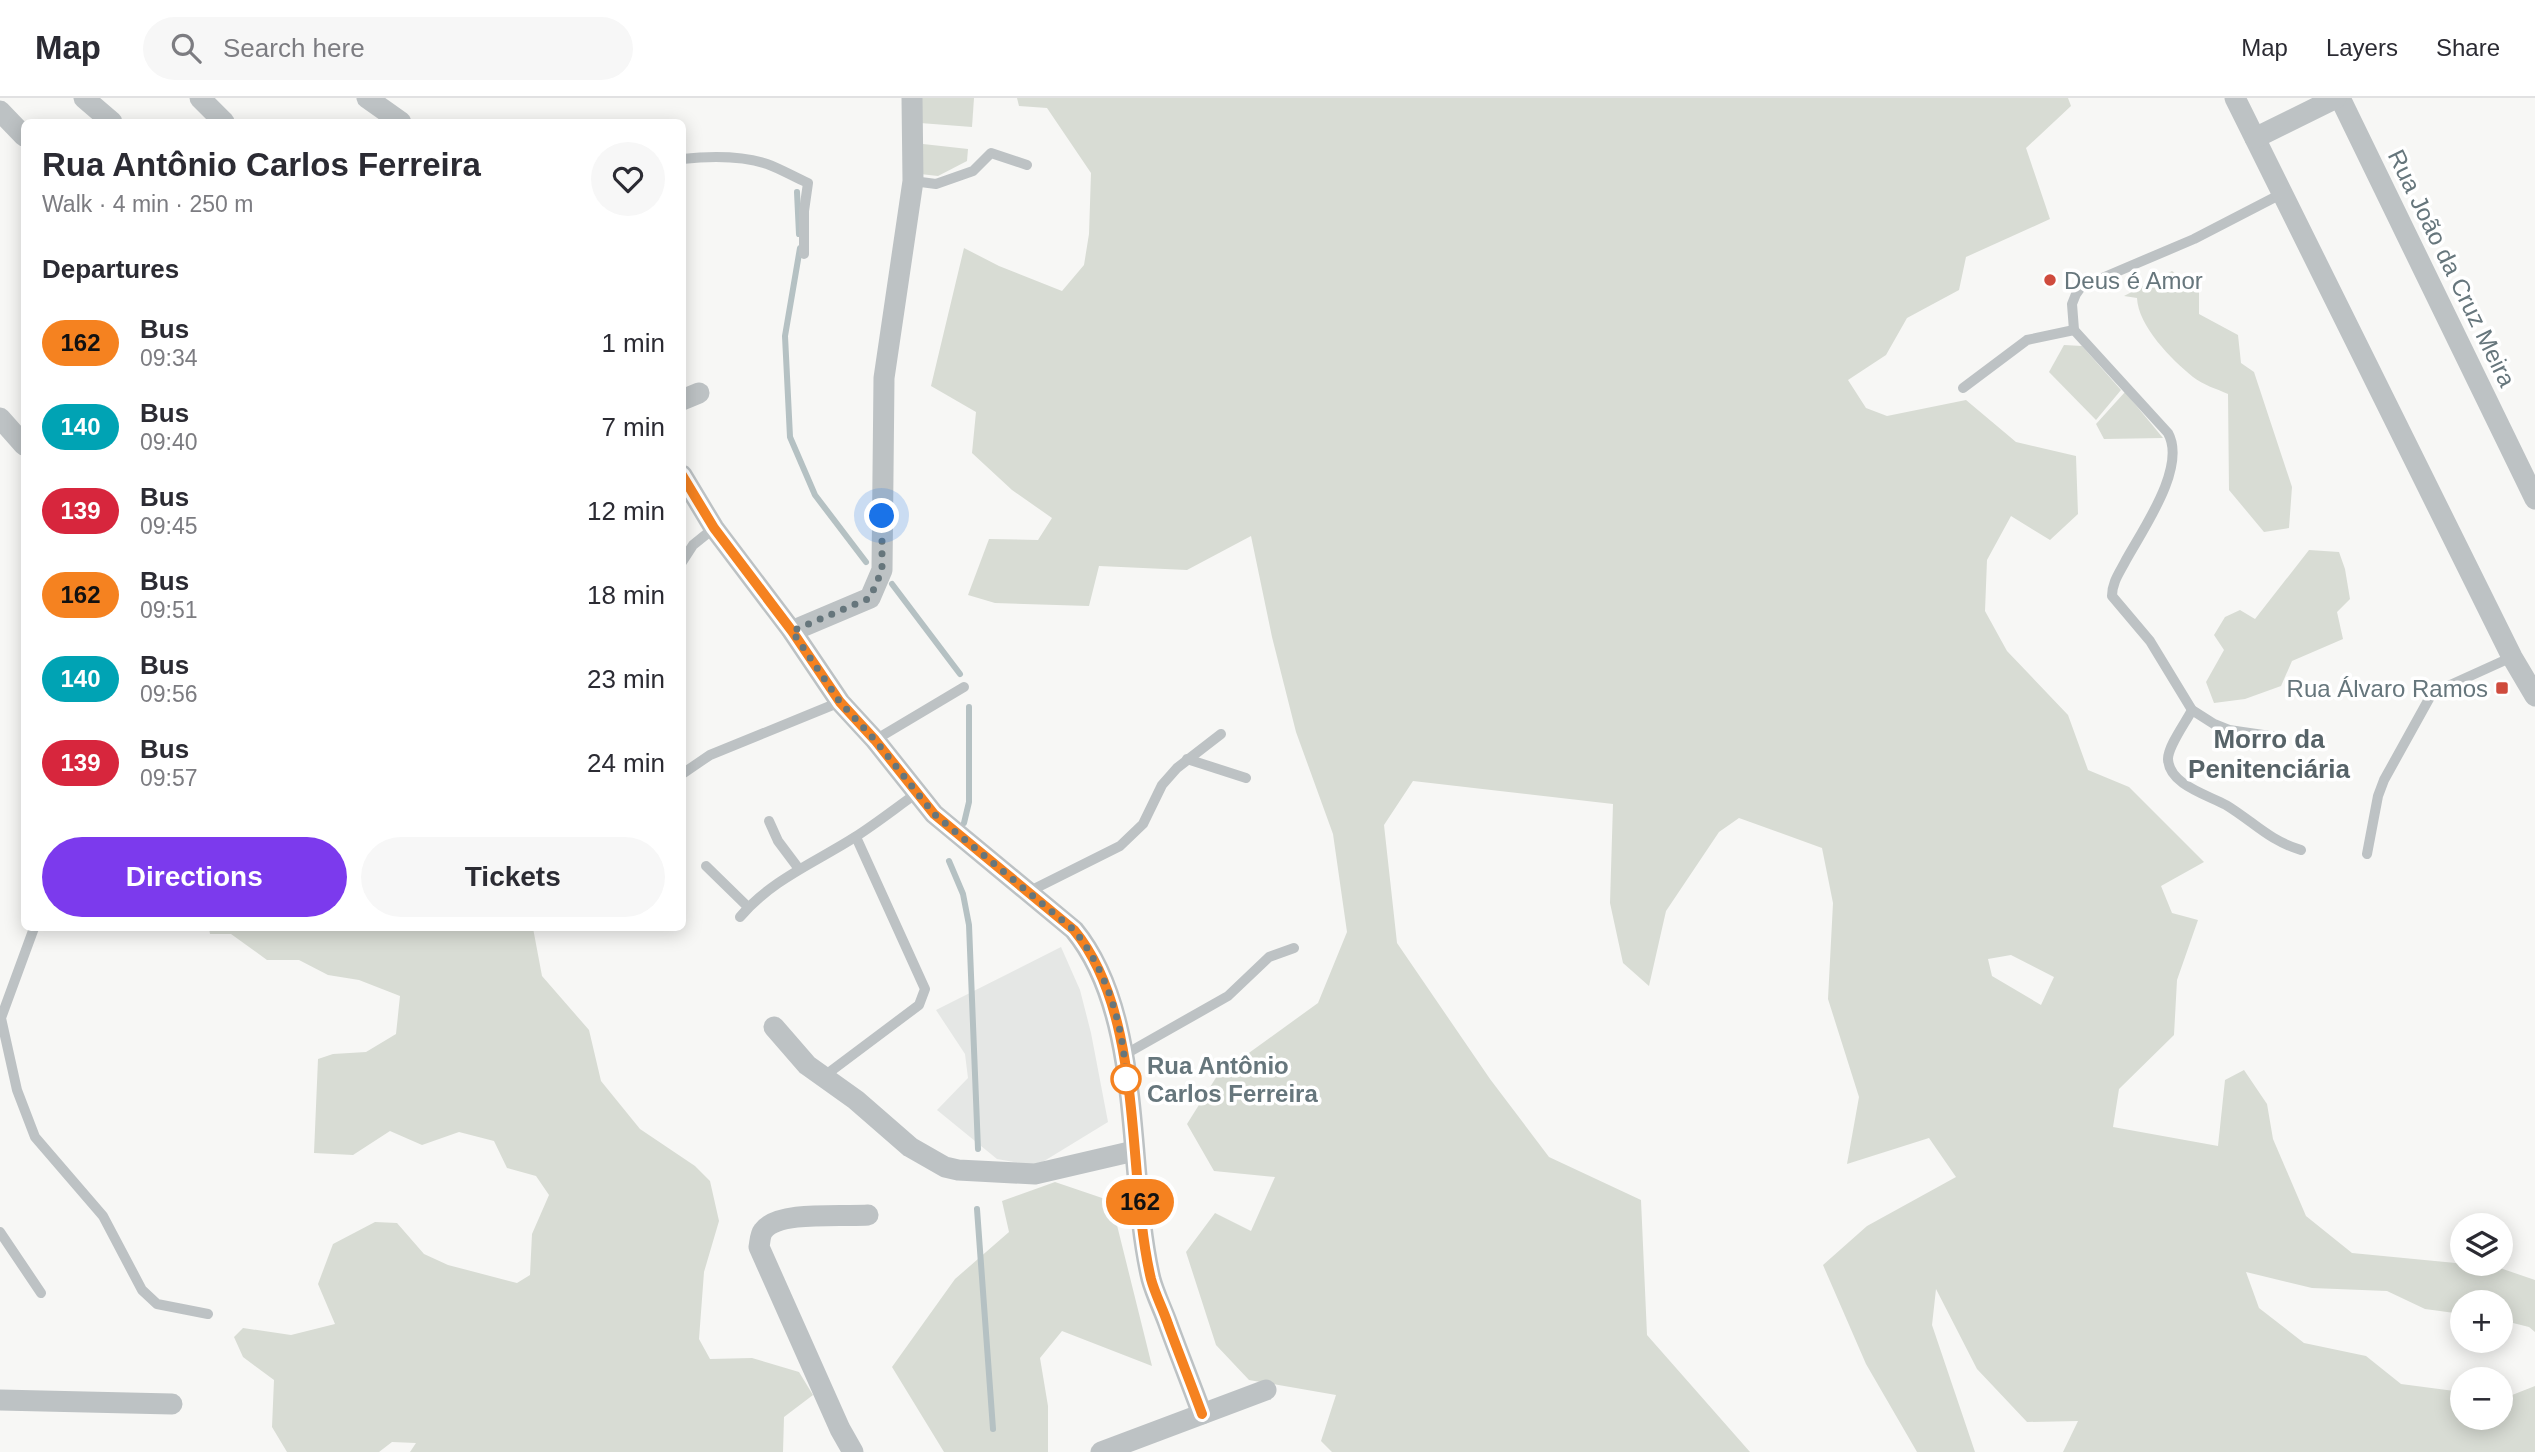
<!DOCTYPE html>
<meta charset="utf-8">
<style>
:root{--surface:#fff;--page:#f7f7f7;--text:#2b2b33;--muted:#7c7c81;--line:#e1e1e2;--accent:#7c3aed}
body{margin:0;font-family:Arial,sans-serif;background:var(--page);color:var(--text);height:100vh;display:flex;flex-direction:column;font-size:26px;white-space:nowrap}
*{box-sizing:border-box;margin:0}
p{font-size:23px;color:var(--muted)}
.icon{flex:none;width:38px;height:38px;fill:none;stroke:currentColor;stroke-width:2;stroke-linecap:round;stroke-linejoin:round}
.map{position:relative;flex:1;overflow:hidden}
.drawer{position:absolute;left:21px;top:21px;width:665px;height:812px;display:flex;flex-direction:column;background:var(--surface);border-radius:10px;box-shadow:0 4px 18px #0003}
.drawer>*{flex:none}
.badge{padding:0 14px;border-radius:23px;font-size:24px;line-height:46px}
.fabs{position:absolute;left:2450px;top:1115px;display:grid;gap:14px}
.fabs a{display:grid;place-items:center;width:63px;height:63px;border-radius:50%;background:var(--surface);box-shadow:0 4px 18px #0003;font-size:35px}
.you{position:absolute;width:35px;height:35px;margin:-18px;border:5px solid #fff;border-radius:50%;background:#1a73e8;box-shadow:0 0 0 10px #1a73e833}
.map>.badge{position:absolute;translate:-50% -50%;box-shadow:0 0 0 4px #fff}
h2{padding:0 21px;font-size:26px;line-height:63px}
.round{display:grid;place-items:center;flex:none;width:74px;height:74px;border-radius:37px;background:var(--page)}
.headline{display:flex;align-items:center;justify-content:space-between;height:119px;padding:0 21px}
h1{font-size:33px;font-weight:700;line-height:52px}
.primary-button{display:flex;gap:14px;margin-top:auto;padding:14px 21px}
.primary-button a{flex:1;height:80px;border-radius:42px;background:var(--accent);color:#fff;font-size:28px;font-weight:700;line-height:80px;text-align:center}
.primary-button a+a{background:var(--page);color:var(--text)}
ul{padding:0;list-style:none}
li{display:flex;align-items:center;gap:21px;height:84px;padding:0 21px}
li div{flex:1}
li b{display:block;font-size:26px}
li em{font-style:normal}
li .badge{min-width:77px;font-weight:700;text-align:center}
header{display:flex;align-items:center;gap:42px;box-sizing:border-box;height:98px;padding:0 35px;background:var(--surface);border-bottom:2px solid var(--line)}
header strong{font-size:33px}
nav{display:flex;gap:38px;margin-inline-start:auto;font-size:24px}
.search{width:490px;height:63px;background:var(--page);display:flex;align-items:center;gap:18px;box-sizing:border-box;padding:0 24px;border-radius:38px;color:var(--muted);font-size:26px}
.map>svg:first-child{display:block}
.built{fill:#e5e7e5}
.green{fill:#d8dcd4;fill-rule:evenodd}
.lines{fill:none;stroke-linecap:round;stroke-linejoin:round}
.stream{stroke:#b5c1c3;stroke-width:6}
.lane{stroke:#bdc2c4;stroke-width:10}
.street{stroke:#bdc2c4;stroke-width:21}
.line-casing{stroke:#fff;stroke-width:16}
.line{stroke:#f58220;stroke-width:10}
.walk{stroke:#66767c;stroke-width:7;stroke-dasharray:0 12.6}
.poi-dot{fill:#cf4b3d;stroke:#fff;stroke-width:2.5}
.stop-dot{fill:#fff;stroke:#f58220;stroke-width:3.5}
.labels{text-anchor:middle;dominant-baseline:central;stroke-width:7;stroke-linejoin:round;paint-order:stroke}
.street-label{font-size:24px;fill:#66767c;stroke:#fff}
.poi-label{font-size:24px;fill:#66767c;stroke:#fff;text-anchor:start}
.stop-label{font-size:24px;font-weight:bold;fill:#66767c;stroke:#fff;text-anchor:start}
.neighbourhood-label{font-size:26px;font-weight:bold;fill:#576368;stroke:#fff}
</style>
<header>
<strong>Map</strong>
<div class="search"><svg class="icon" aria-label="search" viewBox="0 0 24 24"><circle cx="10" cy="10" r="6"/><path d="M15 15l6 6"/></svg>Search here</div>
<nav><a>Map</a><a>Layers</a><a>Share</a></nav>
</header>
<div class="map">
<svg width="2535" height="1354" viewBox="0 0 2535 1354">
<rect width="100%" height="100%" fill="#f7f7f5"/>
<!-- built -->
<path class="built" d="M1061,849l19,43 11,43 17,89 -72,44 -39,-7 -60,-49 31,-32 -3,-24 -29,-44z"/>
<!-- green -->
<g class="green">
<path d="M922,0h52l-2,29 -52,-4z"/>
<path d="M1017,0h1051l3,8 -45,42 24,71 -84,38 -7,33 -52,28 -21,37 -38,25 18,28 21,8 79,-16 50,42 60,14 2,58 -28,26 -39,-24 -24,44 -2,51 22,40 61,64 20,55 41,17 75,75 -43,24 11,27 26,7 -21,60 -3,55 -55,54 -6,38 105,19 7,-66 19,-10 23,34 6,35 33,77 46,37 145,14 38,13v52l-6,-5 -28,-7v-18h-39v12l-37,-5 -38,-18 -75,-3 -66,-16 13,36 45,35 62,13 35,28 61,8v26h39v-21h6l28,-11v66h-472l15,-31 -51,1 -50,-53 -41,-80 -4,36 43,127h-58l-51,-88 -43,-99 44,-39 89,-49 -27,-39 -82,26 12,-67 -31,-98 5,-96 -11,-55 -83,-30 -20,14 -53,79 -17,75 -26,-23 -13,-60 3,-99 -200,-23 -29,44 13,118 93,136 59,78 92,43 6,135 103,117h-418l-11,-11 15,-46 -87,-15 -33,-35 -30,-93 29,-39 36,18 24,-54 -61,-6 -27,-47 30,-48 101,-73 29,-71 -14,-98 -37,-102 -24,-95 -21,-101 -64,34 -88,-4 -10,40 -94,-3 -27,-8 21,-56 49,1 14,-22 -40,-28 -40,-37 4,-41 -45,-26 33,-138 35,18 63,25 22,-26 5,-31 2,-61 -44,-65 -28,-2zM2011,857l43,22 -13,28 -49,-29 -4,-17z"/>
<path d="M923,46l45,5 -1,12 -29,15 -18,-2z"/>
<path d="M2172,173l27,21v22l39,21 3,28 13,9 38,115 -3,41 -25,4 -35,-42 -1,-96c-11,-5 -25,-9 -35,-17 -21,-17 -55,-51 -56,-79l-13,-2z"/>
<path d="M2064,247l18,1 39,44 -25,30 -47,-48z"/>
<path d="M2125,294l38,46 -59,1 -8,-15z"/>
<path d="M2309,452l30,2 6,17 5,30 -13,13 6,27 -51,22 -11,25 -36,13 -31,4 -8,-21 18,-32 -10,-15 11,-18 15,-7 15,9z"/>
<path d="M209,830h324l9,48 47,54 12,51 39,48 55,37 15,15 9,40 -15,51 -5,67 11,20 42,-1 47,14 14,23 -29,22 -1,35h-373l6,-9 -24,-1 -13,10h-92l-15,-25 2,-47 -31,-23 -9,-20 9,-9 48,7 44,-11 -17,-40 15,-40 42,-22 22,1 27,31 24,11 69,18 13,-8 2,-41 17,-39 -13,-19 -29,-8 -13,-27 -35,-9 -37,13 -32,-14 -37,24 -39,-2 4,-94 15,-5 33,-2 30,-18 4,-38 -41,-16 -31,-5 -29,-15h-32l-36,-26h-21z"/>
<path d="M1055,1084l56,19 41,165 -90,-35 -22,27 8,48v46h-104l-52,-85 63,-88 54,-47 -7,-31z"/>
</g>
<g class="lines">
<!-- stream -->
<g class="stream">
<path d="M797,94l2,42"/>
<path d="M800,150l-15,88 5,101 25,58 51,67"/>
<path d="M892,486l68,90"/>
<path d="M964,725l5,-21v-95"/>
<path d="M949,763l14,33 6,31 9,224"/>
<path d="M977,1111l16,220"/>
</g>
<!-- lane -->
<g class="lane">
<path d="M682,61c28,-3 58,-4 85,5 14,5 27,13 41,19l-4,28v43"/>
<path d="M913,83l23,3 37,-13 18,-18 36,12"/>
<path d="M1963,290l64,-48 47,-10"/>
<path d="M682,464l11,-17 21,-17"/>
<path d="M2192,612c-6,12 -24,36 -24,49 1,26 40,36 58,46 28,17 42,35 75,45"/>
<path d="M2277,639l-48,-7 -15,-6 -22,-14 -42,-69 -38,-45c0,-14 8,-24 14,-36 17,-31 61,-93 42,-127l-94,-103 -2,-26 4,-10 5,-7 113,-48 89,-46"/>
<path d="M875,642l89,-53"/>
<path d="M1187,661l59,19"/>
<path d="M682,676l28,-19 130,-53"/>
<path d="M769,723l9,20 21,28"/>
<path d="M2367,756l11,-58 6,-16 46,-83 7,-6 75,-34"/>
<path d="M706,768l42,41"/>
<path d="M1028,794l92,-46 23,-22 19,-39 15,-17 44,-34"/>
<path d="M740,819c31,-37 76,-55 115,-80 22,-14 42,-30 62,-44"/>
<path d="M34,830l-33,90 16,72 18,47 68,79 39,74 15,14 51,10"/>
<path d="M1124,957l104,-59 41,-39 25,-9"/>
<path d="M823,979l96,-72 6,-16 -69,-152"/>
<path d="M0,1134l41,61"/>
</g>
<!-- street -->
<g class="street">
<path d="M84,0l28,24"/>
<path d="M200,0l24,24"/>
<path d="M367,0l34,24"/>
<path d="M2235,0l277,559 23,39"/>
<path d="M2340,0l195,401"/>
<path d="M0,13l24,25"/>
<path d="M2255,40l81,-40"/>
<path d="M682,302l17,-7"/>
<path d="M0,320l24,27"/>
<path d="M682,377l32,53 78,103 48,71 35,38 59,74 140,116c71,87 52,243 77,349 4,15 12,31 17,45 11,30 23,60 34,90"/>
<path d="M792,533l78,-33 12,-28 2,-192 29,-197 -1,-83"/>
<path d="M774,929l33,38 49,35 54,47 35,20 13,3 77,4 99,-23"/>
<path d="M0,1302l172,4"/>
<path d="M853,1354l-13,-23 -81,-182c1,-5 1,-12 4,-16 14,-21 81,-14 105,-16"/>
<path d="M1101,1354l165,-62"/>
</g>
</g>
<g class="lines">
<defs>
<path id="line" d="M682,377l32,53 78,103 48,71 35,38 59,74 140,116c71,86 52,243 77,349 4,15 12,30 17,45 11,30 23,60 34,90"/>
</defs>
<!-- line casing -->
<use href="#line" class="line-casing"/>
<!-- line -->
<use href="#line" class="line"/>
<!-- walk -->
<path class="walk" d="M882,418v54l-12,28 -78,33 48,71 35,38 59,74 140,116c33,40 50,98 52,149"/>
</g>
<!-- markers -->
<g class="poi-dot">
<circle cx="2050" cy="182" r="7"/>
<rect x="2495" y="583" width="14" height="14" rx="3.5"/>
</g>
<circle class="stop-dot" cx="1126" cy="981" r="14"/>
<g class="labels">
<!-- street labels -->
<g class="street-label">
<text transform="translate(2452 170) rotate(64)">Rua João da Cruz Meira</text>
</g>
<!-- poi labels -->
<g class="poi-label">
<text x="2064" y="182">Deus é Amor</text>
<text x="2488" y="590" text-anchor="end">Rua Álvaro Ramos</text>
</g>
<!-- stop labels -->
<g class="stop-label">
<text x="1147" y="967">Rua Antônio<tspan x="1147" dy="28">Carlos Ferreira</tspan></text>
</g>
<!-- neighbourhood labels -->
<g class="neighbourhood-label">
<text x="2269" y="641">Morro da<tspan x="2269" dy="30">Penitenciária</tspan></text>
</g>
</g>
</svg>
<div class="fabs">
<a><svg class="icon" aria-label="layers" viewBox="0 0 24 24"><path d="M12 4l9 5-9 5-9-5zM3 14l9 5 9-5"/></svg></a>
<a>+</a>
<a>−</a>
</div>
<div class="you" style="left:882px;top:418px"></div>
<b class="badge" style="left:1140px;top:1104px;background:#f58220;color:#111">162</b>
<section class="drawer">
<div class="headline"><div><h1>Rua Antônio Carlos Ferreira</h1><p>Walk · 4 min · 250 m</p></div><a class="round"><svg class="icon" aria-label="heart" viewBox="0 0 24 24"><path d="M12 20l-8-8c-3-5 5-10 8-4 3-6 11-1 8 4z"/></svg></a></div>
<h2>Departures</h2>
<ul>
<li><span class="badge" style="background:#f58220;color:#111">162</span><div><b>Bus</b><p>09:34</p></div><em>1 min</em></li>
<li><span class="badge" style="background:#00a3b4;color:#fff">140</span><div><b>Bus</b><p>09:40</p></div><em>7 min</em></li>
<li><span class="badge" style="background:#d7263d;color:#fff">139</span><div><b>Bus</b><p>09:45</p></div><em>12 min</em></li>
<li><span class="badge" style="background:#f58220;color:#111">162</span><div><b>Bus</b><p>09:51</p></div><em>18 min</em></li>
<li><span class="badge" style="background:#00a3b4;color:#fff">140</span><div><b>Bus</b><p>09:56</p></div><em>23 min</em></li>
<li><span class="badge" style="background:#d7263d;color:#fff">139</span><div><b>Bus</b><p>09:57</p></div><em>24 min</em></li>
</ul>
<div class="primary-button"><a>Directions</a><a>Tickets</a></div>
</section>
</div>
